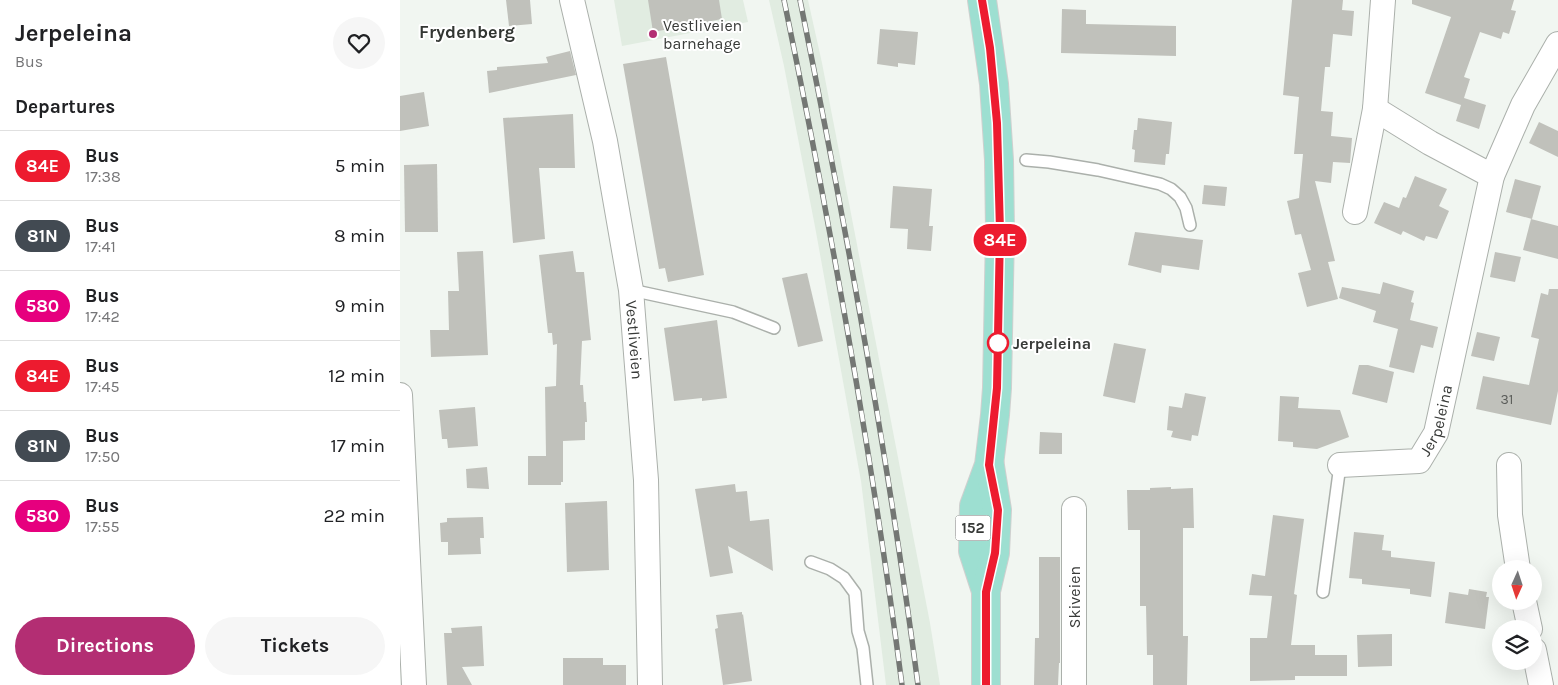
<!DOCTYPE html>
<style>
:root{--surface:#fff;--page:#f6f6f6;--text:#202124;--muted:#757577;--line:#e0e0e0;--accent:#b32e73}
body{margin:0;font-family:Karla,sans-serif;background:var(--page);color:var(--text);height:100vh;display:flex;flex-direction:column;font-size:19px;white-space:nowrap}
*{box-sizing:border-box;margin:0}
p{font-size:16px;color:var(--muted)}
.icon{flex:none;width:28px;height:28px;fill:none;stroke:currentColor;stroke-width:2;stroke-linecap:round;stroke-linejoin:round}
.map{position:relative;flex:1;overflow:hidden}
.panel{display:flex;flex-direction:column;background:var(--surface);width:400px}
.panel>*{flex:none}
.badge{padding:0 10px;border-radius:16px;font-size:18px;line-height:32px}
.needle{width:32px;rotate:183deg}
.tools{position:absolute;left:1092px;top:560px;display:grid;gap:10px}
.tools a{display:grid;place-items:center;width:50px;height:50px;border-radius:50%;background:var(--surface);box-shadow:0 5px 20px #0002;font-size:25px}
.map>.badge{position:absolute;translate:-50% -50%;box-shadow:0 0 0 2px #fff}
h2{padding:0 15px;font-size:19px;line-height:45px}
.round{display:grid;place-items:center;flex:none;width:52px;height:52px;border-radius:26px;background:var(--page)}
.summary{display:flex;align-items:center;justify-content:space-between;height:85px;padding:0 15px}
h1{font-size:24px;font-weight:700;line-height:38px}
.cta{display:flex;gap:10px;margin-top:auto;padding:10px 15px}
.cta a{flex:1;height:58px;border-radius:30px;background:var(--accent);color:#fff;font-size:20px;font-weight:700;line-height:58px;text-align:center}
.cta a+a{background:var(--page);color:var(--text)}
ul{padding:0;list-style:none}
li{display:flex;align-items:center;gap:15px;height:70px;padding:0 15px;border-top:1px solid var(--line)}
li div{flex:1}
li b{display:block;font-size:19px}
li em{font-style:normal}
li .badge{min-width:55px;font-weight:700;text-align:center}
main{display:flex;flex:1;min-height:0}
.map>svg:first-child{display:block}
.built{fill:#e1ece1}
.building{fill:#c0c1bb}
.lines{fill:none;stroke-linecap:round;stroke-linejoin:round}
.service-casing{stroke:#abb0ab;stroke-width:14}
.minor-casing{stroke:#abb0ab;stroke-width:26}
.primary-casing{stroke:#cfd0cf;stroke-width:30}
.service{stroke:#fff;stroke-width:11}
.minor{stroke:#fff;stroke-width:24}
.primary{stroke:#9ddfd1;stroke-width:28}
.rail-casing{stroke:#747774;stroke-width:5.5}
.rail{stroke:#fff;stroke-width:4;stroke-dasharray:11;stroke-linecap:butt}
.line-casing{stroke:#fff;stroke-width:11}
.line{stroke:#ed1b2f;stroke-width:8}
.poi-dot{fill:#b32e73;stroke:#fff;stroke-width:2}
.stop-dot{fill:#fff;stroke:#ed1b2f;stroke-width:2.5}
.labels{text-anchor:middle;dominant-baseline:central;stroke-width:4;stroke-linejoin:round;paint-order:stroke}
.number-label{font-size:14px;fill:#5a5c59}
.shield{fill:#fff;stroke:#747574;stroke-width:1}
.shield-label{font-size:15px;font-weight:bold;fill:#383a38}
.poi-label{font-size:16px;fill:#383a38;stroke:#fff;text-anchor:start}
.street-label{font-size:16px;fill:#383a38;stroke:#fff}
.stop-label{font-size:16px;font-weight:bold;fill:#383a38;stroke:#fff;text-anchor:start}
.neighbourhood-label{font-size:18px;font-weight:bold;fill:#323632;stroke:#fff}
</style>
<main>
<section class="panel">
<div class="summary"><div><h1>Jerpeleina</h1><p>Bus</p></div><a class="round"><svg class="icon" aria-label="heart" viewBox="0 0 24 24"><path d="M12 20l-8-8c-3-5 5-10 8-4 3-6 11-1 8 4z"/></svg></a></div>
<h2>Departures</h2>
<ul>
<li><span class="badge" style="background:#ed1b2f;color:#fff">84E</span><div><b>Bus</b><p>17:38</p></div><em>5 min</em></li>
<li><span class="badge" style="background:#424a52;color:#fff">81N</span><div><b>Bus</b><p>17:41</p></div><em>8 min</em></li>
<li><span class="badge" style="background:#e6007e;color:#fff">580</span><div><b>Bus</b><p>17:42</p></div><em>9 min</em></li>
<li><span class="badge" style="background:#ed1b2f;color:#fff">84E</span><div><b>Bus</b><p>17:45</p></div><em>12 min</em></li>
<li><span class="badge" style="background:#424a52;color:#fff">81N</span><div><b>Bus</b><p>17:50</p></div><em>17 min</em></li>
<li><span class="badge" style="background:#e6007e;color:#fff">580</span><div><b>Bus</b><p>17:55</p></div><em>22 min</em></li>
</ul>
<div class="cta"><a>Directions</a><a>Tickets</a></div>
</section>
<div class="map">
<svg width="1158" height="685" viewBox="0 0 1158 685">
<rect width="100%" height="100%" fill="#f1f6f1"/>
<!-- built -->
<g class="built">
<path d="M214,0h129l5,22 -126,24z"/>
<path d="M369,0h39l14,63 79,410 29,150 10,62h-54l-25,-204 -45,-249 -32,-166z"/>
</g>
<!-- building -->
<g class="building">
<path d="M106,0h24l2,24 -23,2z"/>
<path d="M248,0h71l3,19 -69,13z"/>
<path d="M892,0h51l-1,10 12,1 -2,25 -19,-2 -3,33h-5l-4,44 12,1 -2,24 21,2 -2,25 -17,-1 -2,21 -16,-2 20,80 -7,1 10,37 -31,8 -9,-34 13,-3 -10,-36 -6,1 -8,-34 12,-3 4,-44h-9l5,-57 -16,-2z"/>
<path d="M1012,0h102l-3,10 5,1 -7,23 -6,-2 -2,7 -21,-7 -16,45 6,2 -6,19 22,7 -7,24 -23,-8 5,-16 -36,-12 26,-76 -39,-13z"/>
<path d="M662,9l24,1v14l90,2v30l-115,-3z"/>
<path d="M480,29l38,3 -3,33 -17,-2v4l-21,-3z"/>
<path d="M170,51l6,24 -87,18 -2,-22 10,-1v-3l51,-4 -2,-6z"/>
<path d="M266,57l38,218 -36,7 -3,-14 -6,1 -36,-205z"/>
<path d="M24,92l5,34 -29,5v-35z"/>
<path d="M173,114l2,54h-36l6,71 -32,4 -10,-125z"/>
<path d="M738,118l34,4 -3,32h-3l-1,11 -31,-3 1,-12 -3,-1 2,-19h3z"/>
<path d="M1139,122l19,9v26l-29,-14z"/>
<path d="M37,164l1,68h-33l-1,-67z"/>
<path d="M1015,176l32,13 -8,17 10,5 -12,28 -11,-3 -2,5 -21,-10 -2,4 -27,-12 10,-21 15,6 4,-11 3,1z"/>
<path d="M1115,179l26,7 -9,33 -26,-7z"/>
<path d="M804,185l23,2 -2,19 -23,-2z"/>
<path d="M493,186l39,3 -3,37h4l-2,25 -24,-2 1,-20 -18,-1z"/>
<path d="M1131,219l27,7v33l-35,-9z"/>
<path d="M735,232l68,8 -4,30 -37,-5 -1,8 -33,-8z"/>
<path d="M83,251l5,104 -57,2 -1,-27h19l-1,-39h11l-2,-39z"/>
<path d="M173,251l3,21h8l7,68 -9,1 -2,44h3l1,17h2l1,20h-2v18l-22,1v41h-2v3h-33v-29h18l-1,-69 11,-1 1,-42 -4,1 -1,-12h-4l-9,-78z"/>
<path d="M1095,252l26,5 -6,25 -25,-5z"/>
<path d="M407,273l16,68 -25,6 -16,-69z"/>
<path d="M983,282l31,9 -3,11 3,1 -4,17 28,7 -5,21 -12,-3 -7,28 -25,-6 9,-38 -25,-7 3,-11 -37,-13 3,-11 38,7z"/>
<path d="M1149,289h9v102l-7,34 -75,-16 7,-33 46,9 10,-46 -8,-2 10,-44 7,2z"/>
<path d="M317,320l10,78 -25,3v-3l-28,3 -10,-73z"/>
<path d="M1077,332l23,5 -6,24 -23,-5z"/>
<path d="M714,343l32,6 -11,54 -32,-7z"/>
<path d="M959,365h9l26,7 -7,31 -35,-9z"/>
<path d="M785,393l21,4 -8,39 -6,-1 -1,6 -20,-4 2,-6 -6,-1 2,-24 13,2z"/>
<path d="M880,396l19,1 -1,11 42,2 9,27 -32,12 -24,-2v-5l-15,-1z"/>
<path d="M75,407l3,39 -30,2 -1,-9h-5l-3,-29z"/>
<path d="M640,432l22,1v21h-23z"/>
<path d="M87,467l2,22 -22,-1 -1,-19z"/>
<path d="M335,484l1,8 11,-1 3,30 19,-2 4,52 -45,-25 5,27 -23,4 -15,-88z"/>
<path d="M771,487v2l22,-1 1,40h-11v108h5l-1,49h-34v-30h-6l-1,-49h-6v-76h-12l-1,-40h23v-2z"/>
<path d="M207,501l2,69 -42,2 -2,-69z"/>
<path d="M873,515l31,4 -10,75 3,1 -6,50h24v10h32v21h-52v4l-45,1v-43h17l5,-42 -23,-1 3,-21 13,2z"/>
<path d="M83,517l1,21h-4l1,16 -33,1v-13h-7l-1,-19 7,-1v-4z"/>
<path d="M954,532l30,3 -2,15 9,1v6l44,5 -4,35 -21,-3v-5l-48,-5v-5l-13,-1z"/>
<path d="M639,557h21v106h-1l-1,22h-24l1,-47h4z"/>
<path d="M1069,589l18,3 -1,5h3l-4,32 -40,-6 4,-31 19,3z"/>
<path d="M342,612v3l1,-1 9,67 -29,4 -8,-56 3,-1 -2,-13z"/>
<path d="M82,626l2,40 -22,1 10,18h-25l-3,-52h8l-1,-5z"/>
<path d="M992,634v32l-34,1 -1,-32z"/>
<path d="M163,658h40v7h23v20h-63z"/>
</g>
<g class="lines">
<defs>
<g id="service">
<path d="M626,160l23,2 49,8 62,14 11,5 9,8 6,11 4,17"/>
<path d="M231,290l102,22 41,16"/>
<path d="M411,562l19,7 14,9 11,15 3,38 5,17 4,37"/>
<path d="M923,592l17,-127"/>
</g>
<g id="minor">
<path id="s1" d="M172,0l33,141 26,149 15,190 4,205"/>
<path d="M975,109l55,34 62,33"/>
<path d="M955,212l20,-103 8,-109"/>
<path d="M0,395l14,290"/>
<path id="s2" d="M940,465l79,-4 17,-28 56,-257 31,-71 35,-61"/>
<path d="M1109,465l1,50 8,54"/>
<path d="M1124,601l6,28"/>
<path d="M1134,650l7,35"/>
<path d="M674,685v-176"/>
</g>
<g id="primary">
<path d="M582,0l12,84 5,76 1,71 -3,157 -2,27 -6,50 -15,41 -1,45 13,40"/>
<path d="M586,685v-94l9,-38 2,-43 -7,-44"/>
</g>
</defs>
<!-- service casing -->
<use href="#service" class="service-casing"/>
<!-- minor casing -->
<use href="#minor" class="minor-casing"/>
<!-- primary casing -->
<use href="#primary" class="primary-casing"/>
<!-- service -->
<use href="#service" class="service"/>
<!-- minor -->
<use href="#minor" class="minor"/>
<!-- primary -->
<use href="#primary" class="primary"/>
<defs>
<g id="rail">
<path d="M384,0c47,227 88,455 118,685"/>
<path d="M400,0c46,227 88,455 118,685"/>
</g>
</defs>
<!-- rail casing -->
<use href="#rail" class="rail-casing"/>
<!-- rail -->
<use href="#rail" class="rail"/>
</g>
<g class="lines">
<defs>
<path id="line" d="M582,0l8,48 7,75 3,108 -3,157 -8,77 9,45 -3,43 -9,39v93"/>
</defs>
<!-- line casing -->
<use href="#line" class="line-casing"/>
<!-- line -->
<use href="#line" class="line"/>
</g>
<!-- markers -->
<circle class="poi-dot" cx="253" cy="34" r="5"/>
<circle class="stop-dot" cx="598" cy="343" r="10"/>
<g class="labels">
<!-- number labels -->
<g class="number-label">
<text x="1107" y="399">31</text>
</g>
<!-- shield labels -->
<rect class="shield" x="555.5" y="515.5" width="35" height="25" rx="4"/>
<g class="shield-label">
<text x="573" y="528">152</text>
</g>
<!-- poi labels -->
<g class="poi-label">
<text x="263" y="25">Vestliveien<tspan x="263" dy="18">barnehage</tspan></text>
</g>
<!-- street labels -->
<g class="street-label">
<text stroke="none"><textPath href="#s1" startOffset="346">Vestliveien</textPath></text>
<text stroke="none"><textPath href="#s2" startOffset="124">Jerpeleina</textPath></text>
<text transform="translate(674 597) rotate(-90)">Skiveien</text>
</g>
<!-- stop labels -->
<g class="stop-label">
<text x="613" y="343">Jerpeleina</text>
</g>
<!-- neighbourhood labels -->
<g class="neighbourhood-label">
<text x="67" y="32">Frydenberg</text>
</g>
</g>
</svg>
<div class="tools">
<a><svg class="needle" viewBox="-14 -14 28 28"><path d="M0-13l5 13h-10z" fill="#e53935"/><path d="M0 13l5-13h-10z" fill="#757577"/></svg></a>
<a><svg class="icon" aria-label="layers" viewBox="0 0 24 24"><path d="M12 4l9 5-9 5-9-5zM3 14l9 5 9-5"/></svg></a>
</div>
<b class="badge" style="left:600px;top:240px;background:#ed1b2f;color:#fff">84E</b>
</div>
</main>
